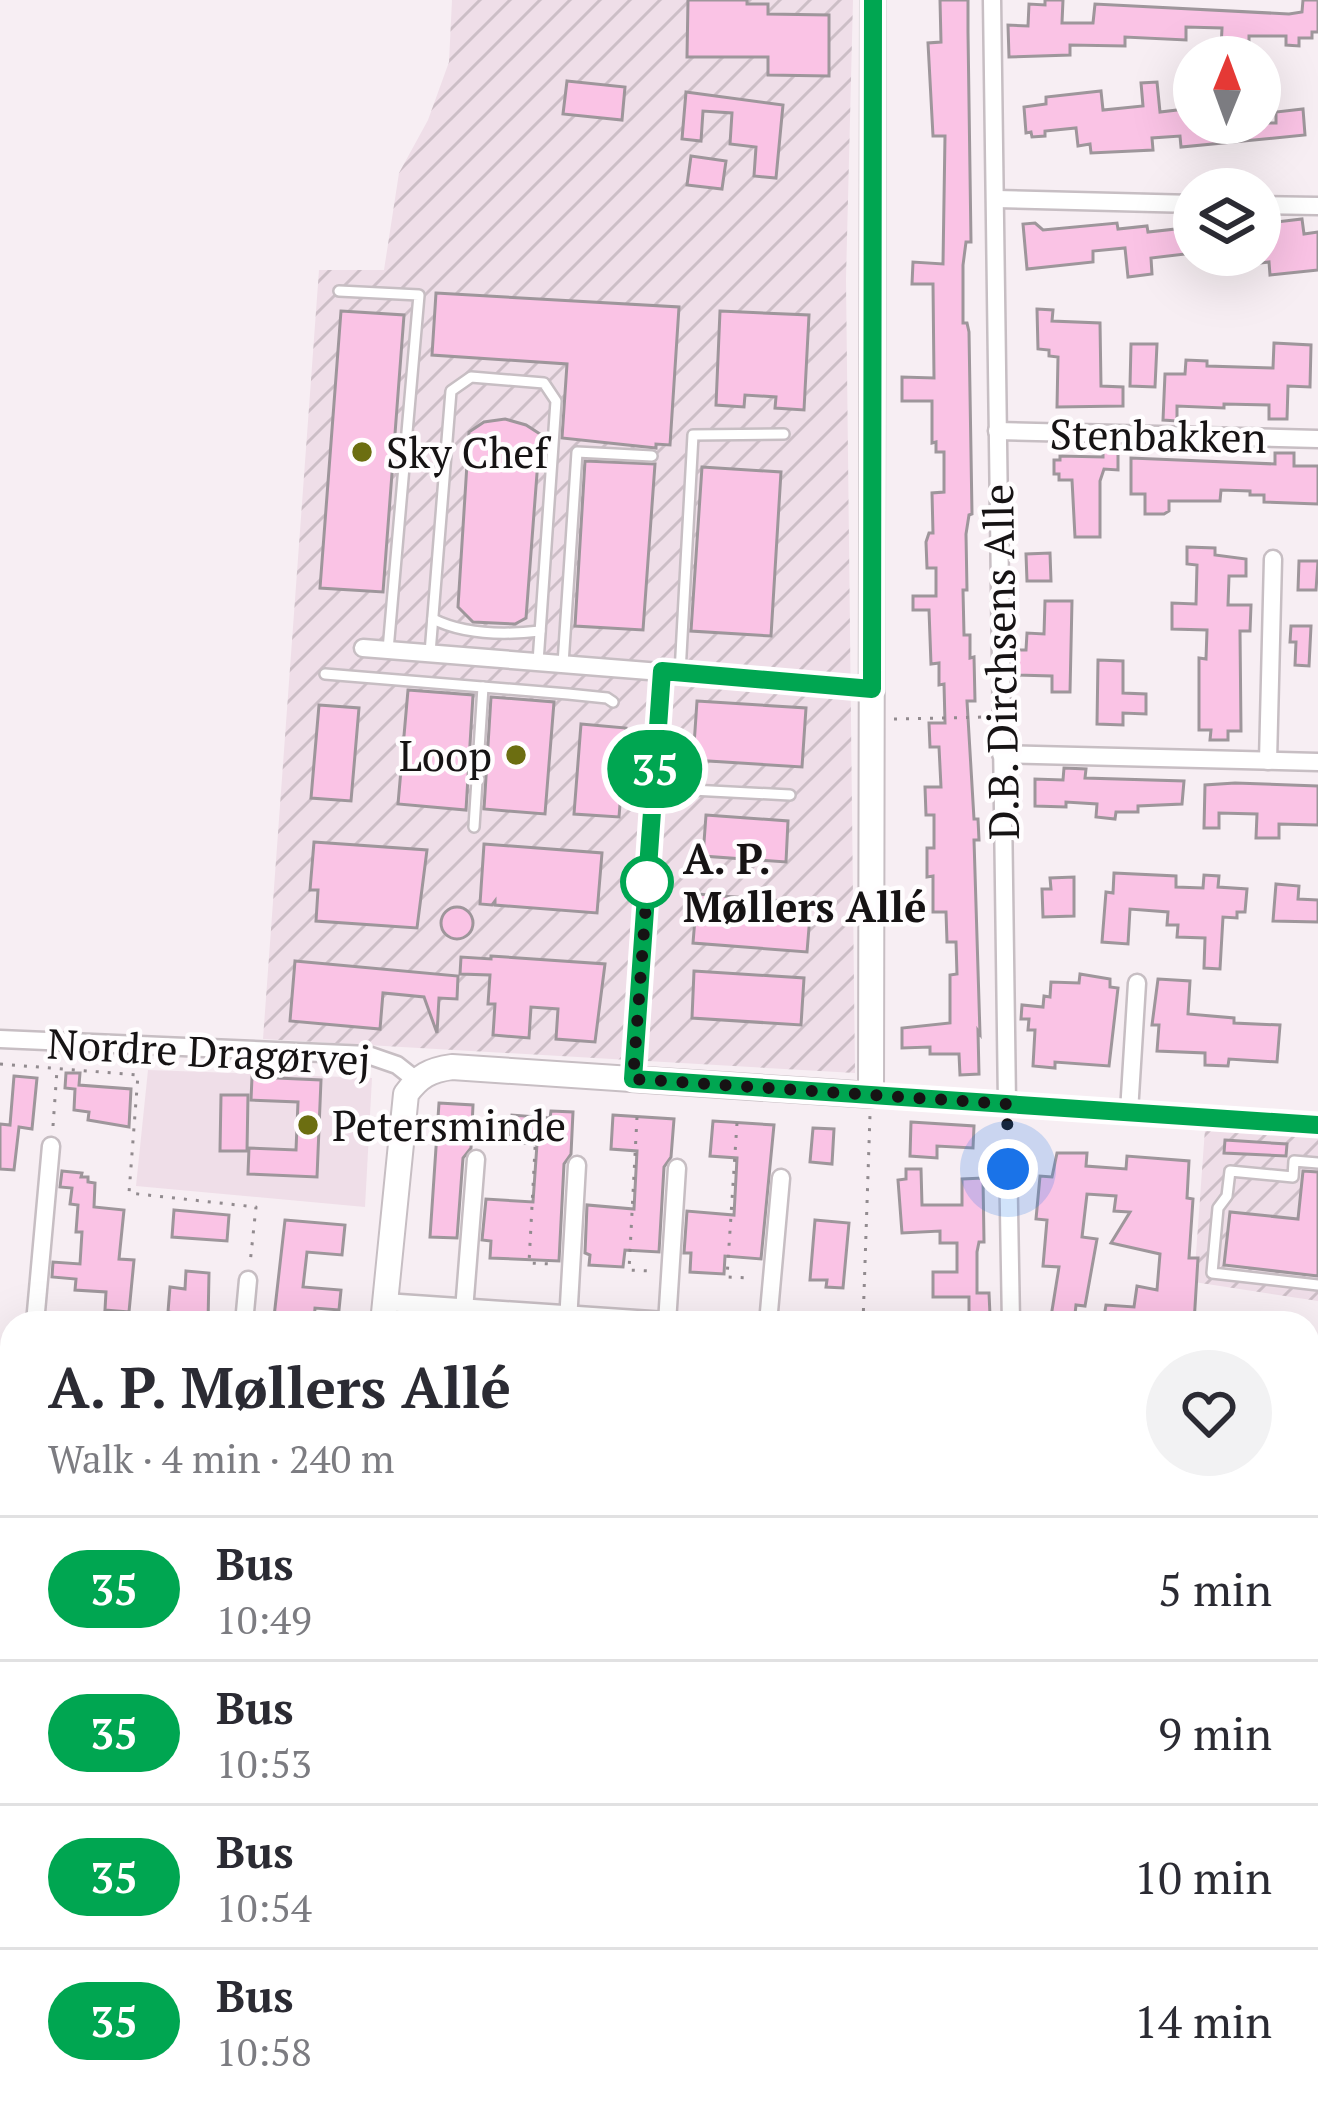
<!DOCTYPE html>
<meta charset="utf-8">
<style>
:root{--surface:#fff;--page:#f2f2f3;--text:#2b2b33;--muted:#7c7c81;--line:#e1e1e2}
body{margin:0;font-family:"PT Serif",serif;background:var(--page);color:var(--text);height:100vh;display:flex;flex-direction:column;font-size:45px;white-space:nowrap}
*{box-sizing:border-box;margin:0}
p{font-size:39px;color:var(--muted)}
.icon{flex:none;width:66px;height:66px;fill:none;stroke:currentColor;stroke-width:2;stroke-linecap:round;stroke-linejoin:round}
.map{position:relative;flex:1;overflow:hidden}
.drawer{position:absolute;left:0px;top:1311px;width:1320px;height:807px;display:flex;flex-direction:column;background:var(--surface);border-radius:36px 36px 0 0;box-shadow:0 12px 48px #0002}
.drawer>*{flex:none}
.badge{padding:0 24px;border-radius:39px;font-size:42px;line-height:78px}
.needle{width:78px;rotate:1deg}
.controls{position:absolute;left:1173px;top:36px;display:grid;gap:24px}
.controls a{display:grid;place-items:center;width:108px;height:108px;border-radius:50%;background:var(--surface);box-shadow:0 12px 48px #0002;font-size:60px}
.you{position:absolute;width:60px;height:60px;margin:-30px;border:9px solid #fff;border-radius:50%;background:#1a73e8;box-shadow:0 0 0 18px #1a73e833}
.map>.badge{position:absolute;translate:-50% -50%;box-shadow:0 0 0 6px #fff}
.round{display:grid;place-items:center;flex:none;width:126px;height:126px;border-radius:63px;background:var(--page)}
.overview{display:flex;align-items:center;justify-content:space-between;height:204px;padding:0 48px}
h1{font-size:57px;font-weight:700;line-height:90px}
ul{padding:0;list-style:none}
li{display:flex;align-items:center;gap:36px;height:144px;padding:0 48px;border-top:3px solid var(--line)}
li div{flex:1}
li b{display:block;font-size:45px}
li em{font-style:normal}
li .badge{min-width:132px;font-weight:700;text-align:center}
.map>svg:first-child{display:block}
.built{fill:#efdee8}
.industrial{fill:url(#industrial-furrows)}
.building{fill:#fac3e5;stroke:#9e969b;stroke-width:3}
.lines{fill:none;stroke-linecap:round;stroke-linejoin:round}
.lane-casing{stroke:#c7bec3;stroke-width:14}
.street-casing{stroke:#c7bec3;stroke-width:21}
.secondary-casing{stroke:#c7bec3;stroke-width:28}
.path{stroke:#928b8f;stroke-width:3;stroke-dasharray:3 9;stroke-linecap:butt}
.lane{stroke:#fff;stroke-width:9}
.street{stroke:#fff;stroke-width:16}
.secondary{stroke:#fff;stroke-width:24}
.line-casing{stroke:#fff;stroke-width:27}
.line{stroke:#00a651;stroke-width:18}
.walk{stroke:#161314;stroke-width:12;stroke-dasharray:0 21.6}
.poi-dot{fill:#6c6e11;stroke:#fffdfe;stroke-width:4.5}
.stop-dot{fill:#fff;stroke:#00a651;stroke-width:6}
.labels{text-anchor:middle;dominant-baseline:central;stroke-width:9;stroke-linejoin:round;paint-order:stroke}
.street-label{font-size:42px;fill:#161314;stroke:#fffdfe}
.poi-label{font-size:42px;fill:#161314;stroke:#fffdfe;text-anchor:start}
.stop-label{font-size:42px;font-weight:bold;fill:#161314;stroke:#fffdfe;text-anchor:start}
</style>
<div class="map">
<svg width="1318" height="2117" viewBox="0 0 1318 2117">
<defs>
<pattern id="industrial-furrows" width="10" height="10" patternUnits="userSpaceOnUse" patternTransform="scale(3)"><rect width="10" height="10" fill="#efdee8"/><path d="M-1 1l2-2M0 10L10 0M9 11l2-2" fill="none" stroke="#ccbec6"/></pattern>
</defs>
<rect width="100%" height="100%" fill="#f7eef3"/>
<!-- built -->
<path class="built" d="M148,1070l224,8 -7,129 -229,-21z"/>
<!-- industrial -->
<g class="industrial">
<path d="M452,0h401l-7,279 9,794 -592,-34 56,-769h65l15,-97 29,-53 21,-58z"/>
<path d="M1205,1129l113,8v164l-124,-19z"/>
</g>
<!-- building -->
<g class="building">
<path d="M688,0h59v4h21v10l61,1v61l-61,-1v-18h-81z"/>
<path d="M940,0h28v32l3,210h-5l-3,23v58h4l2,9 3,182 -3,1 -3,19 1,56h-4l1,45h6v23l4,-1 1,44h-8l7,118h4l1,21h-5l6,194 -2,-3 1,43 -19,1 -1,-21h-29v-7l-28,1v-20l48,-5v-48l7,-1 -1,-32h-9l-1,-30h-13v-36l-6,1v-29h7v-33h-8l-1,-28h16l-2,-40h-9l-1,-24h16l-1,-39 -5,1v-22l-8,1 -2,-54h-16v-14h23v-28h-9l-1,-26 3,-9h4l-1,-40 12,-1v-40h-8v-10l-4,1v-42h-30v-24l32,1 -1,-94h-21l1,-22 30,2 2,-128h-12l-5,-93 13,-1z"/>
<path d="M1045,0h18l-1,23h31l2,-19 194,10 13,-2 1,-12h15v32h-6v6h-13v8l-13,-1v-9h-37v13h-28l1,-21 -36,-1v13l-61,-3v9l-55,-1v10l-61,2 -1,-32 20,1 1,-22 16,1z"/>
<path d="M567,81l58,6 -3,33 -59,-6z"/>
<path d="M1157,82l3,30 34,-4v15h82v-11l27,-3 2,26 -124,12 -1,-11 -28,2 1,12 -62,3 -1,-9 -12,2 -2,-18 -31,3v5l-13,1 -1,-5 -5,1 -2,-26 22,-3v-7l55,-6 2,19 40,-4 -2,-23z"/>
<path d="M686,92l97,13 -7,73 -22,-2 2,-29 -26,-3 2,-31 -29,-2 -2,30 -19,-2z"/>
<path d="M691,156l35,5 -4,28 -35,-4z"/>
<path d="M1302,219l2,15 14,-2v38l-48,5 -1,-13 -9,1v-39z"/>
<path d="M1035,223l8,7 74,-7 1,6 29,-3 1,6 46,-5v26l-43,5 1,16 -24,3 -3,-29 -32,3v11l-66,7 -4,-45z"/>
<path d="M436,293l243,14 -9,138 -14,-1v4l-94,-10 5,-74 -135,-9z"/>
<path d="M1037,309l16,1 -1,11 48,2 1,63 22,1v19l-66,1 1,-50 -9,-1v-6l-11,-1z"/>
<path d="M341,311l63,4 -21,277 -63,-4z"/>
<path d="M720,311l89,4 -5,95 -29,-2 1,-11 -31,-2 -1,12 -28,-2z"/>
<path d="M1274,343l37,2 -1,42 -22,-1 -1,33h-18v-14l-45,-1v4l-47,-2v15l-14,-1 2,-46h20l1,-14 21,1v5l66,2z"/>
<path d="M1131,344h26l-2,43 -25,-1z"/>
<path d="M505,419l21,6 14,9 -14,184 -11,6 -42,-2 -15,-15 11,-175 15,-10z"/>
<path d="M1103,447l15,1v22l-14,-1 -4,12v56h-25l-3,-57h-13v-6h-5v-14h6v-4l43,1z"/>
<path d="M1275,453h19v13h24v38l-54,-2v-7h-14v-4l-29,-1 -1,11h-51v10l-5,3h-19v-20h-14v-36l144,6z"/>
<path d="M585,461l70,3 -12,166 -68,-4z"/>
<path d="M702,467l79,5 -10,164 -80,-5z"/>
<path d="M1187,547l28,1v7l31,4v17h-17l-1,29h23l-1,26h-10l1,100h-13v9h-18l1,-10h-12v-72l7,1 1,-29 -35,-1v-26l24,1 1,-39 -10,-1z"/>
<path d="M1050,553l1,28h-24l-1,-27z"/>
<path d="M1299,561h19l-2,29h-18z"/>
<path d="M1045,601h27l-2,91h-18v-16l-37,-1 1,-25h10l1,-17 17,1z"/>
<path d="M1291,626h20l-2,40 -14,-1 1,-23h-6z"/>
<path d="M1098,660l25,1v32l23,1v20l-23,-1v12l-26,-1z"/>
<path d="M408,690l65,5 -7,115 -68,-6z"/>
<path d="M491,697l63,5 -9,112 -61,-5z"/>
<path d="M697,701l109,7 -4,59 -109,-7z"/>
<path d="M319,705l40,3 -8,93 -40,-3z"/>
<path d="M581,724l45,4 -7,89 -45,-3z"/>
<path d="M1064,768l22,1 -1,9 99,3 -2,23 -44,2v6h-22l-1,7 -19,-2 1,-13 -31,-2v5l-31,-1v-27l28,1z"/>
<path d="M1235,783l83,3v39l-39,-1v14h-23l1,-24 -38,-1v15h-15l1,-43z"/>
<path d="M706,815l82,6 -2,41 -83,-6z"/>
<path d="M314,842l113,8 -10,78 -101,-7 2,-31h-8z"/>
<path d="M484,844l118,9 -5,60 -102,-8v-4l-3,4 -12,-1z"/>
<path d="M1114,873l62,3v11l27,1 1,-13 15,1 -1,11 29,2 -2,23h-8v6l-14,-1 -3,52 -16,-1 1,-30 -28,-1 1,-12h-11l1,-13 -38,-3 -2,35 -26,-2 4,-50 7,1z"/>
<path d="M1074,877v39l-31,1 -1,-28h9l-1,-11z"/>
<path d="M1276,884l23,2 -1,13 20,1v22l-45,-1z"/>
<path d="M697,894l114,9 -4,49 -114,-9z"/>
<circle cx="457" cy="923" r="16"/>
<path d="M491,956l114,8 -10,78 -39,-3 2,-30 -27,-2 -2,31 -36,-3 2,-31h-7l2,-29 -30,-1 1,-17 30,2z"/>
<path d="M295,961l163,15 -1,23 -18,-1 -2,35 -13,-36 -41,-4 -3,36 -90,-8z"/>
<path d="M694,971l110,7 -3,47 -109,-7z"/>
<path d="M1080,974l30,5v8l8,1 -9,78 -54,-4v6l-22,-2 2,-36h-7l1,-11h-8l1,-14 21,2 1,-11 6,1 1,-15 28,1z"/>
<path d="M1158,979l32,2 -2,33 46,4v5l46,2 -3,37 -48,-3 -1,7 -23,-1v-12l-48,-2 2,-26h-7z"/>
<path d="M66,1073h14l-1,12 52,4 -2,38 -41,-7 1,-8 -15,-2 1,-21 -10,-1z"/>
<path d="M14,1076l23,2 -5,51 -13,-2 -5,43 -14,-1v-45l10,1z"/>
<path d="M252,1077l69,3 -4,97 -69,-3 1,-26 47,2 2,-48 -47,-2z"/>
<path d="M221,1095h27l-1,56h-27z"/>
<path d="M439,1103l34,2 -2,43 -8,10 -6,80 -27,-1z"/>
<path d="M551,1111l22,1 -2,42 -7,10 -5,97 -69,-3 1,-17 -9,-1 4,-41 47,3 4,-58 -27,-2 2,-27 38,3z"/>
<path d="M613,1115l61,4 -3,38 -7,10 -5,85 -34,-2 -2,17 -34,-2 1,-10 -5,-2 2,-48 47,4 3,-58 -26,-2z"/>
<path d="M713,1121l61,4 -13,134 -36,-3 -1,18 -34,-2 1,-19h-7l3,-42 47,4 3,-57 -27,-2z"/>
<path d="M911,1122l63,4 -1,22 -36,-2v12l-27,-2z"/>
<path d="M813,1128l21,1 -2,35 -22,-2z"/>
<path d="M1225,1140l62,4 -1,12 -62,-3z"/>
<path d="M1057,1153h30l-1,13 40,3 1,-13 62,5 -2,37 6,1 -4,59h9l-4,65h-91l3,-18 28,2 3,-21 20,4 3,-36 -49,-11 19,-31 -16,-1 2,-15 -29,-2 -5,43 15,2 -12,67 -9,-1 -2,18h-24l9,-56 -16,-1 4,-46 -11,-1 4,-43 12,1z"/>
<path d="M906,1169h15l1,36h40v-26l21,-1 1,64h-5l-2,10v41h12l1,22h-21v-18h-36v-25h24v-29h-17v-12l-38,2 -4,-53 8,-1z"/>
<path d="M62,1171l20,2 -1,4h7v5l7,1 -1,24 30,3 -5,49 15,1 -5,52 -24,-2 1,-18 -31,-2 1,-11 -24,-2 1,-15 27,2 2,-32h-6l2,-27 -8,-1 2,-16 -12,-1z"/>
<path d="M1303,1171l15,1v104l-94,-11 6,-53 68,7z"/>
<path d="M174,1210l55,5 -2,26 -55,-4z"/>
<path d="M285,1220l60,5 -3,30 -35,-3 -4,35 38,3 -2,20 -24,-2 -1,13 -40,-4z"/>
<path d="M815,1220l34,3 -6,65 -17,-1 1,-7h-17z"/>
<path d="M186,1271l23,2 -1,50h-26l1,-9 -15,-2 2,-25 15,2z"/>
</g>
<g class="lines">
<defs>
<g id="lane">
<path d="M339,291l80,4 -31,355"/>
<path d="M433,619c32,16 72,16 107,12"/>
<path d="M430,653l21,-262 20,-14 73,6 12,18 -18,261"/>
<path d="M563,664l14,-212 75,4"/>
<path d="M680,673l13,-238 91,-1"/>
<path d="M325,674l243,20 39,4 6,4"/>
<path d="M653,788l137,7"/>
<path d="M474,827l9,-140"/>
<path d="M1318,1163l-24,-2 -1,16 -63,-6 -3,25 -9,12 -6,65 106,12"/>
</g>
<g id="street">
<path d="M992,0l15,1104"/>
<path d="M996,199l198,5"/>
<path d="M1260,205l58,1"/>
<path d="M997,431l321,8"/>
<path d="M363,648l509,41"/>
<path d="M1001,754l317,8"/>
<path d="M1268,761l5,-202"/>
<path d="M0,1039l368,16 29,10 19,15"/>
<path d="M633,1079l28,-408"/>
<path d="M871,1095l447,30"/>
<path d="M1129,1112l8,-129"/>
<path d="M1008,1154l3,169"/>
<path d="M385,1302l311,21"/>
<path d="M568,1322l9,-157"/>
<path d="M35,1323l16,-177"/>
<path d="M244,1323l4,-43"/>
<path d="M463,1323l13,-164"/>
<path d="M667,1323l10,-155"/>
<path d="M768,1323l13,-145"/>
<path d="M1308,1423l10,2"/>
<path d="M0,1538l12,1"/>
<path d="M1308,1660l10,2"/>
<path d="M0,1841l12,1"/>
<path d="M1308,1889l10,2"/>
<path d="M0,1928l12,1"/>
<path d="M1308,2101l10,2"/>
<path d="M941,2106l53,11"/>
<path d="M1026,2106v11"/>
<path d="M107,2117l1,-3"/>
</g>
<g id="secondary">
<path d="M383,1323l23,-229c13,-18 24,-24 46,-27l419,28 2,-1095"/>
<path d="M308,2117l1,-11"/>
</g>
</defs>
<!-- lane casing -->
<use href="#lane" class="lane-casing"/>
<!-- street casing -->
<use href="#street" class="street-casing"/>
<!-- secondary casing -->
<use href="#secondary" class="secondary-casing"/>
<!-- path -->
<g class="path">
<path d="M894,719l92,-2"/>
<path d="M0,1064l138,11 -9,118 127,14 -6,57"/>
<path d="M537,1111l-8,152 22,1"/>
<path d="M637,1117l-8,153 21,1"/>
<path d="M737,1123l-10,154 25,1"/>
<path d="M53,1126l4,-56"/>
<path d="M863,1323l7,-208"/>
<path d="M0,1635l12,1"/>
<path d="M0,1709l12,2"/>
<path d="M0,2009l12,2"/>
<path d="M0,2080l12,2"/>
<path d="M203,2106l53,7"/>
<path d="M579,2106l33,11"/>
<path d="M876,2106v11"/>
<path d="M53,2117l1,-11"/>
<path d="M161,2117l1,-11"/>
<path d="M486,2117l1,-11"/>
<path d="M677,2117l1,-11"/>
</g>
<!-- lane -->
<use href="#lane" class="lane"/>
<!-- street -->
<use href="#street" class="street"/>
<!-- secondary -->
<use href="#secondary" class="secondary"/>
</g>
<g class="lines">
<defs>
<path id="line" d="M873,0l-1,689 -210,-18 -29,408 685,46"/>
</defs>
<!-- line casing -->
<use href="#line" class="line-casing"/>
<!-- line -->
<use href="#line" class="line"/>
<!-- walk -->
<path class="walk" d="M647,882l1,-6 -15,203 374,25 1,65"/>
</g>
<!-- markers -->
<g class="poi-dot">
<circle cx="362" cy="452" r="12"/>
<circle cx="516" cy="755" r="12"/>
<circle cx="308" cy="1125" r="12"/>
</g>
<circle class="stop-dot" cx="647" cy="882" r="24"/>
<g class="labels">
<!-- street labels -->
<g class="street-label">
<text transform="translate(1158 435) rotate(1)">Stenbakken</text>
<text transform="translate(1000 662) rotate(-91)">D.B. Dirchsens Alle</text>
<text transform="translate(209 1051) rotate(3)">Nordre Dragørvej</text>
</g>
<!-- poi labels -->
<g class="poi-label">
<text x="386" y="452">Sky Chef</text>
<text x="492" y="755" text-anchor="end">Loop</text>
<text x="332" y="1125">Petersminde</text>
</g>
<!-- stop labels -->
<g class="stop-label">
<text x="683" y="858">A. P.<tspan x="683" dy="48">Møllers Allé</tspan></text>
</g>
</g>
</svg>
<div class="controls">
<a><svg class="needle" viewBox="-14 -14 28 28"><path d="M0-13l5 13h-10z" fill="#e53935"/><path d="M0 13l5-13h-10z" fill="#7c7c81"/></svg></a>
<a><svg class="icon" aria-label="layers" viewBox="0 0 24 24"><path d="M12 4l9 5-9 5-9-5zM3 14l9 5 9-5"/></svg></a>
</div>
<div class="you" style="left:1008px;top:1169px"></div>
<b class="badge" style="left:655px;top:769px;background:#00a651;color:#fff">35</b>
<section class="drawer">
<div class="overview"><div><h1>A. P. Møllers Allé</h1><p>Walk · 4 min · 240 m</p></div><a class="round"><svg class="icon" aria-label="heart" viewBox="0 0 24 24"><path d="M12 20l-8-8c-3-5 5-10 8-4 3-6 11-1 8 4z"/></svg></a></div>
<ul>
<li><span class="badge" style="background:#00a651;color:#fff">35</span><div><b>Bus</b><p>10:49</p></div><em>5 min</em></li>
<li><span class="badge" style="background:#00a651;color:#fff">35</span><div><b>Bus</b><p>10:53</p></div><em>9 min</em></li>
<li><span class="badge" style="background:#00a651;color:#fff">35</span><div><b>Bus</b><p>10:54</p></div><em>10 min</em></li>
<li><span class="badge" style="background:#00a651;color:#fff">35</span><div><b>Bus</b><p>10:58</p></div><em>14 min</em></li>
</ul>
</section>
</div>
